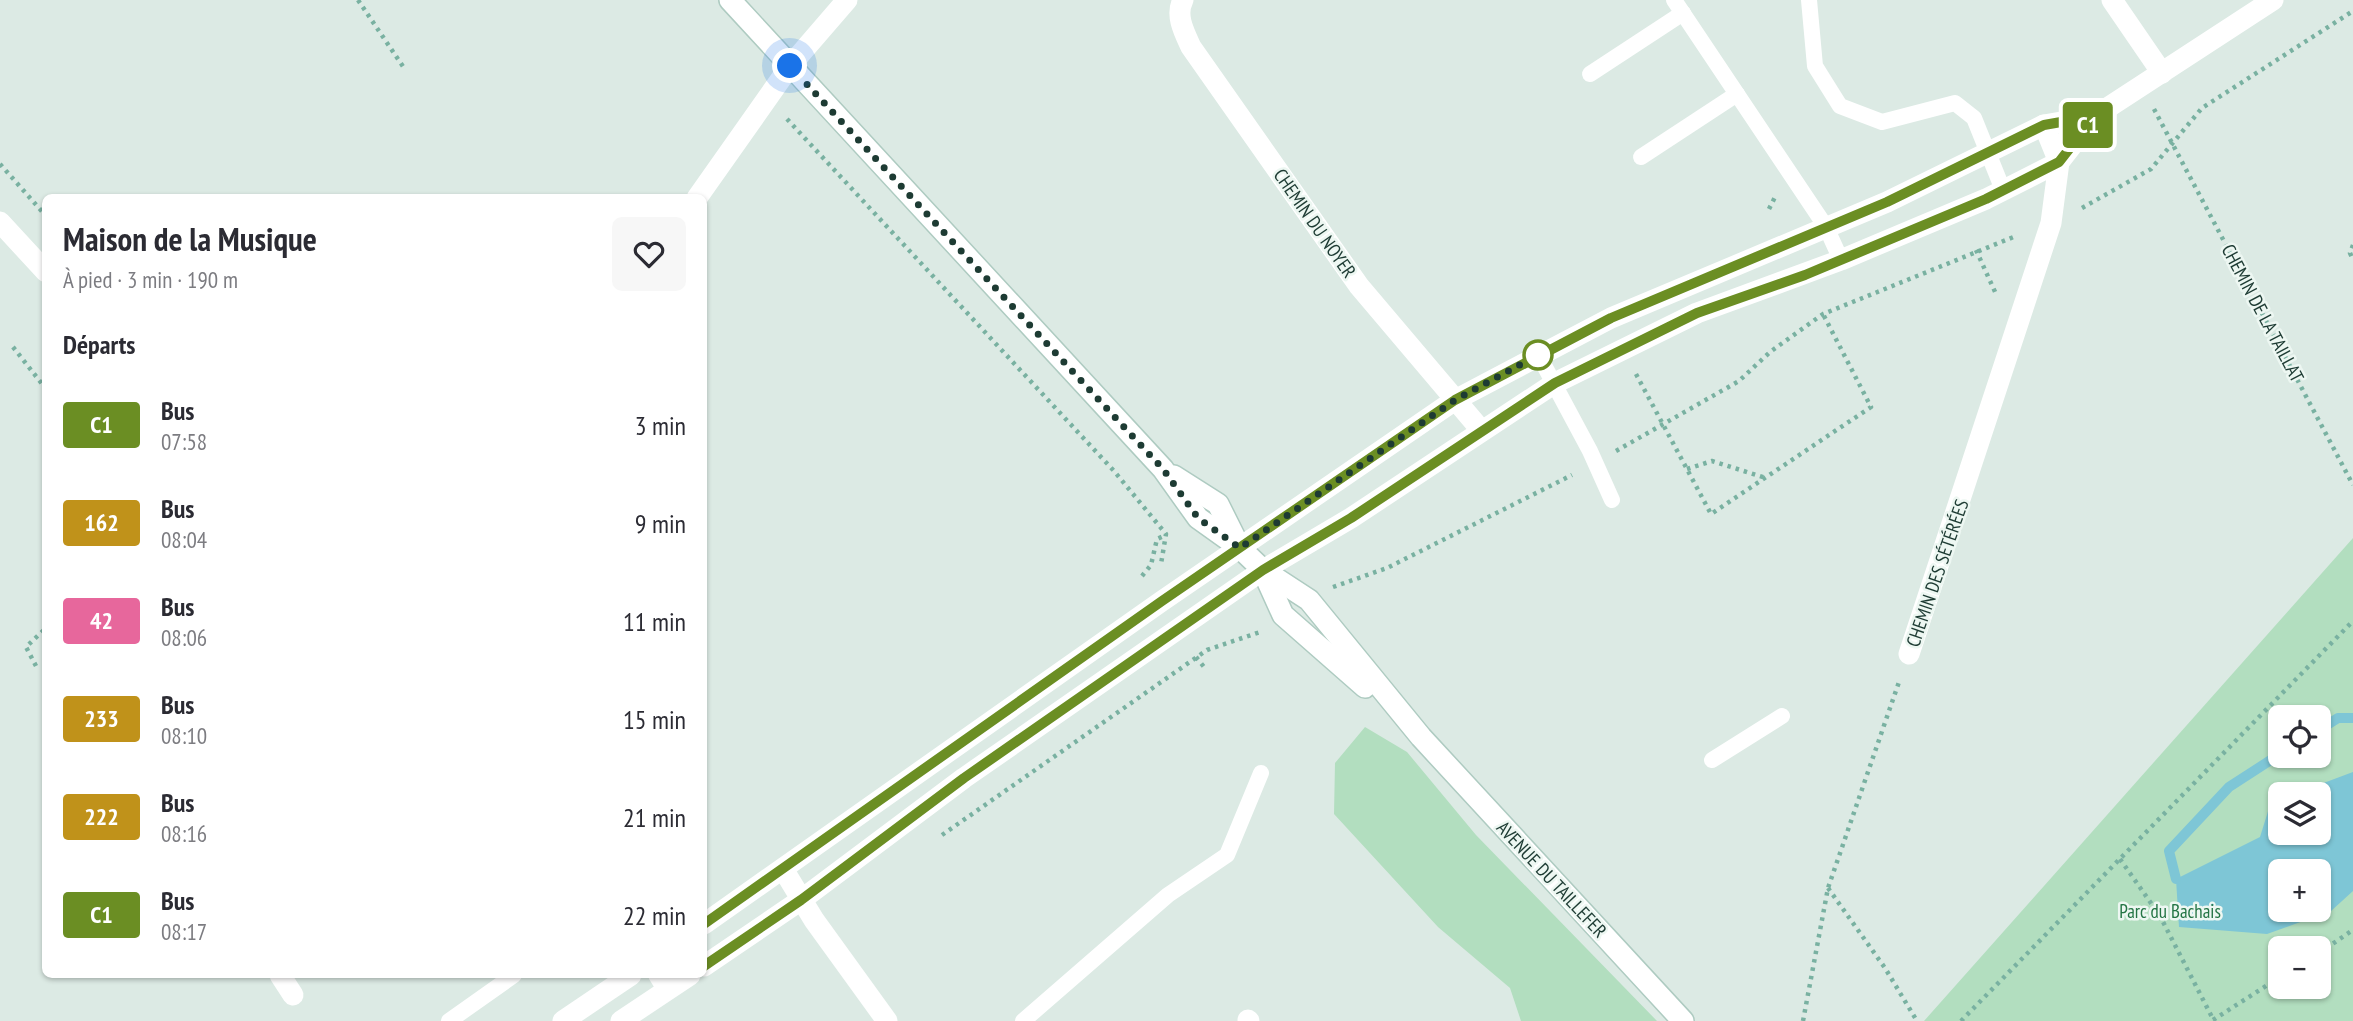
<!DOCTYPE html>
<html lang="fr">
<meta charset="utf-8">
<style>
:root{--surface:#fff;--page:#f7f7f7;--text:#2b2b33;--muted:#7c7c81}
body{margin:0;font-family:"PT Sans Narrow",sans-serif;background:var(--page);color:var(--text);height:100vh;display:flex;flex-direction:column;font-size:26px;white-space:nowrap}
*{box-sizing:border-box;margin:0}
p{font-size:23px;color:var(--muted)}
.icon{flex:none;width:38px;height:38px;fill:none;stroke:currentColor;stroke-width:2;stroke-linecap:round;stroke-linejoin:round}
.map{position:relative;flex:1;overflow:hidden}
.side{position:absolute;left:42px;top:194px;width:665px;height:784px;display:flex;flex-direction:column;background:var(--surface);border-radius:10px;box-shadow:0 2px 5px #0004}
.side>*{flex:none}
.badge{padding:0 14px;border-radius:5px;font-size:24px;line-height:46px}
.fabs{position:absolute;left:2268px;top:705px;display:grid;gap:14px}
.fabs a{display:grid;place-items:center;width:63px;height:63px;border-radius:10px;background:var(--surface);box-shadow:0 2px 5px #0004;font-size:35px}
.you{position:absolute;width:35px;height:35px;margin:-18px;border:5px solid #fff;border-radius:50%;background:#1a73e8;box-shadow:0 0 0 10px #1a73e833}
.map>.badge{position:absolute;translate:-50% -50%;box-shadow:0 0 0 4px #fff}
h2{padding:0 21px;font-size:26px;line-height:63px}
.round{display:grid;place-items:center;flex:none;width:74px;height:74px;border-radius:10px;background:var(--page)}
.headline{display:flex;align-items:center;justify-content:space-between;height:119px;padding:0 21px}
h1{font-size:33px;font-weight:600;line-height:52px}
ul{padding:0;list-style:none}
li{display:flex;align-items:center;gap:21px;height:98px;padding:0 21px}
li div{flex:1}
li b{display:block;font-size:26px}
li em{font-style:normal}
li .badge{min-width:77px;font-weight:700;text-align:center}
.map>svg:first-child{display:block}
.green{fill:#b2debf;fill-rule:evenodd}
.water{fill:#7ec6d6;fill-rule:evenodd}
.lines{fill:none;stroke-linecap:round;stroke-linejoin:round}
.stream{stroke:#7ec6d6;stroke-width:10}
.secondary-casing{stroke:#aecbc1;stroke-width:24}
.path{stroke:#79b1a1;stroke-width:4.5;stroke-dasharray:3.5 5;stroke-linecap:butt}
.service{stroke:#fff;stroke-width:16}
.minor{stroke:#fff;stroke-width:21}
.tertiary{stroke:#fff;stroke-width:21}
.secondary{stroke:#fff;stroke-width:21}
.line-casing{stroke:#fff;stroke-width:16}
.line{stroke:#6b8e23;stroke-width:10}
.walk{stroke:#1d3b33;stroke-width:7;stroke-dasharray:0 12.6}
.stop-dot{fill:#fff;stroke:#6b8e23;stroke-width:3.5}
.labels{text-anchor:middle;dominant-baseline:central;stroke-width:5;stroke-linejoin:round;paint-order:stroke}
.street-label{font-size:19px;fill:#1d3b33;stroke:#edf7f2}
.park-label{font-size:19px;fill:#247545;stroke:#edf7f2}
</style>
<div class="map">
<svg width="2353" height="1021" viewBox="0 0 2353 1021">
<rect width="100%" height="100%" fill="#dceae4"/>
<!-- green -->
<g class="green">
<path d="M2353,538v483h-429zM2280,718h39v38h-39zM2280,794h39v39h-39zM2280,872h39v38h-39zM2280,948h39v39h-39z"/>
<path d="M1365,727l42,25 69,83 181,186h-136l-11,-33 -72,-61 -104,-113 1,-51z"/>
</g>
<!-- water -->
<path class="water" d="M2353,772v119l-22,20 -64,23 -88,-7 -3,-48 84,-42 10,-32 10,-5v33h39v-39h-25zM2280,872h39v38h-39z"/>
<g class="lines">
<!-- stream -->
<g class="stream">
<path d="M2319,730l19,-12h15"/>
<path d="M2176,879l-7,-28 60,-64 51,-33"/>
</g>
<defs>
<g id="secondary">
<path d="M730,0l433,469 35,49 42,30 23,22 46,30 112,137 262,284"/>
<path d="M1174,476l44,28 20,40"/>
<path d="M1263,571l20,44 82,72"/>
</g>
</defs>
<!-- secondary casing -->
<use href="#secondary" class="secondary-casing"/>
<!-- path -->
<g class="path">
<path d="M358,0l46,68"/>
<path d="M2154,109l199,376"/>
<path d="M787,119l327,352 52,63 -5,30"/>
<path d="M0,164l46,52"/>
<path d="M2082,208l69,-39 51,-61 151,-97"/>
<path d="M1769,209l6,-12"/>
<path d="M2353,245l-3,8 3,7"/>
<path d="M1976,250l20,44"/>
<path d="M13,347l33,42"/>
<path d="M1636,374l75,140 160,-107 -48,-93"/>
<path d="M1616,451l123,-70 31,-29 53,-38 193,-78"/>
<path d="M1687,469l25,-8 54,17"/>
<path d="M1142,576l9,-11 6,-26 9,-4"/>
<path d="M1333,587l54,-19 185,-93"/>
<path d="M1196,657l8,10"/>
<path d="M36,666l-10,-19 20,-19"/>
<path d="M942,835l265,-185 53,-18"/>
<path d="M2120,859l40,57 54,105"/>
<path d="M1828,888l57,80 32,53"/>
<path d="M2319,953l34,-23"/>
<path d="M2213,1020l67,-43"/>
<path d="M1803,1021l25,-133 72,-209"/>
<path d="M1961,1021l392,-400"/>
</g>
<!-- service -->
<g class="service">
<path d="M1674,0l152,227 15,33"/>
<path d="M1809,0l6,66 25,40 42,16 73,-19 19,15 29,72"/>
<path d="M1590,74l93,-61"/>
<path d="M1641,157l96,-63"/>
<path d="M1538,354l52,97 22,49"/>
<path d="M1712,760l70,-44"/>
<path d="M656,975l10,16"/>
<path d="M449,1021l65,-46"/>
<path d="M1023,1021l145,-126 59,-40 34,-82"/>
</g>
<!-- minor -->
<g class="minor">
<path d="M1183,0c-8,15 1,32 8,47l168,239 122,144"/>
<path d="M2112,0l50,73"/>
<path d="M697,198l93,-132 57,-66"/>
<path d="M0,222l46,50"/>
<path d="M1909,654l142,-431 8,-61 -15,-37"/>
<path d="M783,869l31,51 73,101"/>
<path d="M280,975l13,20"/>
<path d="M1248,1020l1,1"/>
</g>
<!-- tertiary -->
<g class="tertiary">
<path d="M704,924l458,-323 293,-201 156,-82 276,-116 157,-77 51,-9"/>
<path d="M704,966l97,-66 163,-122 299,-208 88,-52 204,-135 142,-70 144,-53 145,-61 73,-37 36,-46 178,-116"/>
<path d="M563,1021l68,-46"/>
<path d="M621,1021l69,-46"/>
</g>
<!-- secondary -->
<use href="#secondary" class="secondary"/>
</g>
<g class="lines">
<defs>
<path id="line" d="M704,924l458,-323 293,-201 156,-82 276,-116 157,-77 51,-9 -36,46 -73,37 -181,76 -108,38 -142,70 -204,135 -88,52 -299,208 -163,122 -97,66"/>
</defs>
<!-- line casing -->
<use href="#line" class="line-casing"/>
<!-- line -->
<use href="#line" class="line"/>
<!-- walk -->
<path class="walk" d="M790,66l373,403 35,49 42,30 215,-148 83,-45"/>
</g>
<!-- markers -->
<circle class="stop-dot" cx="1538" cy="355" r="14"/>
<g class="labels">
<!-- street labels -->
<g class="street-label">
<text transform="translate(1315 223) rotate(55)">CHEMIN DU NOYER</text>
<text transform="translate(2263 313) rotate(62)">CHEMIN DE LA TAILLAT</text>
<text transform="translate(1937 573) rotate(-71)">CHEMIN DES SÉTÉRÉES</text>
<text transform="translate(1552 879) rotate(47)">AVENUE DU TAILLEFER</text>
</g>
<!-- park labels -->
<g class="park-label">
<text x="2170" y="911">Parc du Bachais</text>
</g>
</g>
</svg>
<div class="fabs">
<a><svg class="icon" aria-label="locate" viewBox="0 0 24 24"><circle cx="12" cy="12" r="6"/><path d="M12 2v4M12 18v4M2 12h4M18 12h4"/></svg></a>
<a><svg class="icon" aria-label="layers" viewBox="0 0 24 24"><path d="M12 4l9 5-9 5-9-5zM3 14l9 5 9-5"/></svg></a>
<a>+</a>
<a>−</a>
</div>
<div class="you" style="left:790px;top:66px"></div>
<b class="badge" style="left:2088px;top:125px;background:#6b8e23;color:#fff">C1</b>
<section class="side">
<div class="headline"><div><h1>Maison de la Musique</h1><p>À pied · 3 min · 190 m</p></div><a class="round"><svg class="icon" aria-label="heart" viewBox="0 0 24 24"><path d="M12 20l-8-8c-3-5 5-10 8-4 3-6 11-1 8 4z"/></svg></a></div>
<h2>Départs</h2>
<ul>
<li><span class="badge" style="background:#6b8e23;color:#fff">C1</span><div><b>Bus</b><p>07:58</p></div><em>3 min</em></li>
<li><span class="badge" style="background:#c0921a;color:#fff">162</span><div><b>Bus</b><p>08:04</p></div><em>9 min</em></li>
<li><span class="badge" style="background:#e7679c;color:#fff">42</span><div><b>Bus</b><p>08:06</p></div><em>11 min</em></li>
<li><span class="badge" style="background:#c0921a;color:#fff">233</span><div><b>Bus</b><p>08:10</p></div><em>15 min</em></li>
<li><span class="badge" style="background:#c0921a;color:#fff">222</span><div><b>Bus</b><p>08:16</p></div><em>21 min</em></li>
<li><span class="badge" style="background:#6b8e23;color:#fff">C1</span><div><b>Bus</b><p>08:17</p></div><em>22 min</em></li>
</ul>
</section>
</div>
